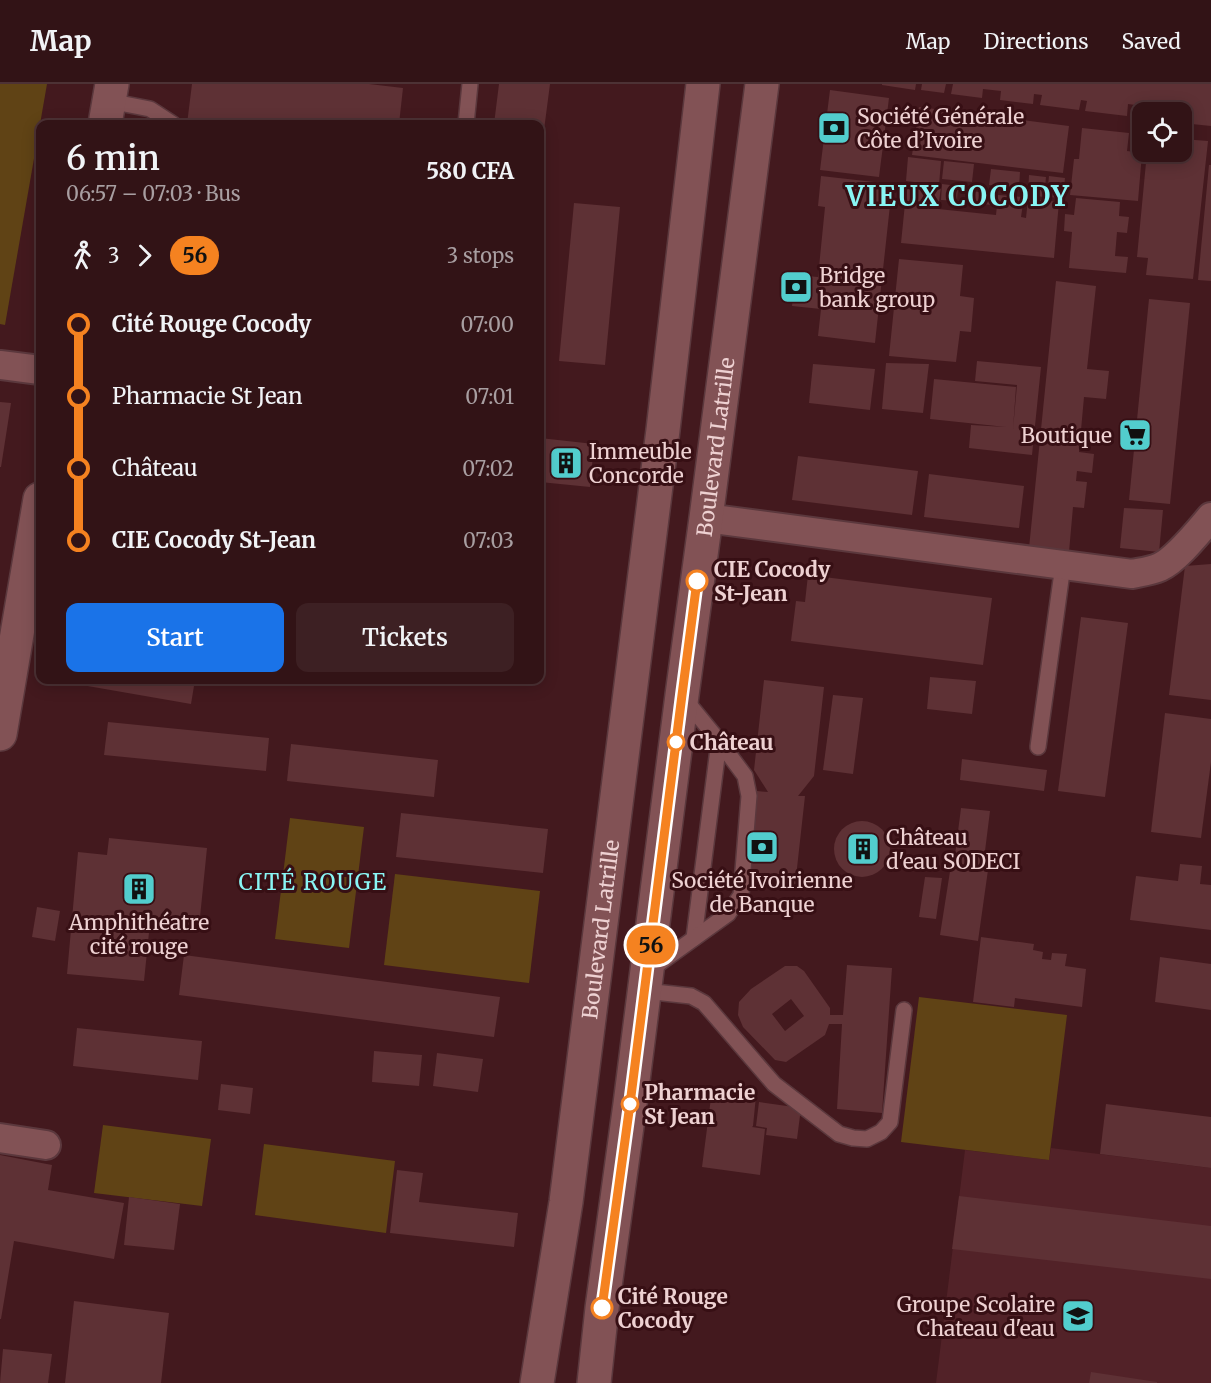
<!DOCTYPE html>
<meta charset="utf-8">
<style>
:root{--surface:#321316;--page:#3d2023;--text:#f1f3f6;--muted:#a89ea1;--line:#4d3235;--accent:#1a73e8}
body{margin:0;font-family:Merriweather,serif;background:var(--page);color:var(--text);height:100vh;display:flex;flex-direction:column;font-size:22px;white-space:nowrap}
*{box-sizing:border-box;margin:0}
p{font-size:20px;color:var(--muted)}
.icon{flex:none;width:33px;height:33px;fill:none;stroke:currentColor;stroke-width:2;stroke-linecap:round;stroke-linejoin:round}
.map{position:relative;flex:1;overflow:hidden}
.details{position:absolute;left:36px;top:36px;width:508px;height:564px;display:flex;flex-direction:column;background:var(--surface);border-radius:12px;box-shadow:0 3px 15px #0003,0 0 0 2px var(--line)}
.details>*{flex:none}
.badge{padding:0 12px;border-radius:20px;font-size:21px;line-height:39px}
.fabs{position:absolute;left:1132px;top:18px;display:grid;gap:12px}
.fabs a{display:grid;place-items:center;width:60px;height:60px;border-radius:12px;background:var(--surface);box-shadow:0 3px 15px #0003,0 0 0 2px var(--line);font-size:30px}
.map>.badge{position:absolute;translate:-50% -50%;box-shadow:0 0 0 3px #fff}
.legs{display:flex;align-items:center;gap:9px;height:66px;padding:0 30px;font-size:20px}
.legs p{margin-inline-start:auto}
.headline{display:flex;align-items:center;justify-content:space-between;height:102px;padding:0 30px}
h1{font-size:33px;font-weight:600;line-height:45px}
.action{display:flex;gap:12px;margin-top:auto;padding:12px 30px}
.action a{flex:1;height:69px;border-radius:12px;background:var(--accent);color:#fff;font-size:24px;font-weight:600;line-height:69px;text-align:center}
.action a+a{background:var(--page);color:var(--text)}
ul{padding:0 30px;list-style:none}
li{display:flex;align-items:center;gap:21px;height:72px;font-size:22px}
li i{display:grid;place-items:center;width:9px;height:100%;margin:0 8px;background:currentColor}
li i::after{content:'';width:15px;height:15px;margin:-8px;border:4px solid;border-radius:50%;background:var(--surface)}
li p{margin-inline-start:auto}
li:first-child i{background:linear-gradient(#0000 50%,currentColor 0)}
li:last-child i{background:linear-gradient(currentColor 50%,#0000 0)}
header{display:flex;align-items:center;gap:36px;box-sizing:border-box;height:84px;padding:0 30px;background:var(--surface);border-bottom:2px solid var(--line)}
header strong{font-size:28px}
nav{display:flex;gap:33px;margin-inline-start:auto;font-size:21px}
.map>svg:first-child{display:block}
.built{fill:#522228}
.green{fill:#604315}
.building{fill:#5e3135;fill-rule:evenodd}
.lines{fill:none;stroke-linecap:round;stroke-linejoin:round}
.lane-casing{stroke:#5b383d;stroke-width:18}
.street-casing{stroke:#5b383d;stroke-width:32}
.secondary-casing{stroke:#5b383d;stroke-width:36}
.lane{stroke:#825255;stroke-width:15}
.street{stroke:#825255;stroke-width:28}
.secondary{stroke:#825255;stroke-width:33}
.line-1-casing{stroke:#fff;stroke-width:14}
.line-1{stroke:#f58220;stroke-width:9}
.stop-1-dot{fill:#fff;stroke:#f58220;stroke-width:3}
.labels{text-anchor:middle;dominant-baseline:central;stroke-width:6;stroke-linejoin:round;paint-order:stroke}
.poi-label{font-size:21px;fill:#eed1d2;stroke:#370f14;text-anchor:start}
.street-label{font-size:21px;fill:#eed1d2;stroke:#370f14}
.stop-label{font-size:21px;font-weight:bold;fill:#eed1d2;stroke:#370f14;text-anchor:start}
.neighbourhood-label{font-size:22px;letter-spacing:1.5px;fill:#89f5f4;stroke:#370f14}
.district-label{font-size:27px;font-weight:bold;letter-spacing:1.5px;fill:#89f5f4;stroke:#370f14}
</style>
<header>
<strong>Map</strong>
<nav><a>Map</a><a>Directions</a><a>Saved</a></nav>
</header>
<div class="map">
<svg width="1211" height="1299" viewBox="0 0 1211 1299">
<rect width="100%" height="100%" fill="#43191e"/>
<!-- built -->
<path class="built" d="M1051,1064l160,20v215h-275l29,-233 84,10z"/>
<!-- green -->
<g class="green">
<path d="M0,0h47l-42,241 -5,-1z"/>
<path d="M290,734l74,9 -15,121 -74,-9z"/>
<path d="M395,790l145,17 -11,92 -145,-18z"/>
<path d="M919,913l148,18 -18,145 -148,-18z"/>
<path d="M103,1041l108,14 -9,67 -108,-13z"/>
<path d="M264,1060l131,17 -9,72 -131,-18z"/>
</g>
<!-- building -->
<g class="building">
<path d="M192,0h177l34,4 -4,36h-212z"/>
<path d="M499,0h51l-9,69h-1v-29h-46z"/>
<path d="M882,0h34l-1,6 -33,-5z"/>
<path d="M922,0h24l-2,9 -23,-3z"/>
<path d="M953,0h258v42l-29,-3v-11h-16v-1l-11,-2 -1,3h-5l1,-5 -22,-3 -1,12 -42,-5 2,-10 -6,-1 -2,10 -39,-5 2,-10 -8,-1 -1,10 -33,-4 1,-9 -18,-2 -1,9 -31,-4z"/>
<path d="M830,6l59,8 -10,79 -59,-7z"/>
<path d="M919,23l150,19 -6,47 -151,-18z"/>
<path d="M1082,44l47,5 -2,18 15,2 -4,48 -68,-6 4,-36h5z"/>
<path d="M1182,55l26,2 -15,138 -47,-4 2,-17 -11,-1 10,-105h35z"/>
<path d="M908,73l33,4 -2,24 -33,-4z"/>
<path d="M944,77l30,3 -2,18 -30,-3z"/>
<path d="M1209,81h2v116l-13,-1z"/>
<path d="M991,85l29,3 -1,16 -30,-3z"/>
<path d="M1029,91l17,2 -2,20 -16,-2z"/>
<path d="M821,92l62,7 8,13 -16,147 -57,-7 3,-27 -29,-3 3,-31 23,2 7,-70 -7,-1z"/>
<path d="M1049,92l16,2 -2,20 -16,-1z"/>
<path d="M907,100l34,3 -3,22 58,6 2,-20 26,2 -3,20 5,1 2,-19 31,3 -5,56 -153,-15z"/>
<path d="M942,100l16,2 -1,15 -16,-1z"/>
<path d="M968,107l24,2 -1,12 -24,-3z"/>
<path d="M1076,114l44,4 -1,14 10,1 -2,16 -10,-1 -2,24 13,1 -2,16 -57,-5 3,-36 -8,-1 1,-17 9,1z"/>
<path d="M574,119l46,4 -15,158 -46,-4z"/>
<path d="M899,175l64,6 -3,31 14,2 -3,34 -11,-1 -4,31 -67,-6z"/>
<path d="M1056,197l40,5 -9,83 22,2 -3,28 -22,-2 -5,55 15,2 -2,19 -15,-2 -1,10 11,1 -3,26 -11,-1 -4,45 -40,-4z"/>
<path d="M1149,215l41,4 -20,201 -41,-4z"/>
<path d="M977,277l64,6 -9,88 -63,-7 2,-23 35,2 -76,-8 4,-40 82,8 -3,42 4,-44 -42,-4z"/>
<path d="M886,279l43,1 -6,49 -41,-4z"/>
<path d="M813,280l62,5 -5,41 -61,-7z"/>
<path d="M0,318l11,1 -10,64h-1z"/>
<path d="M540,354l54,6 -4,43 -50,-5z"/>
<path d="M798,372l120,15 -6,44 -120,-15z"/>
<path d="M929,390l95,12 -5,42 -95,-11z"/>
<path d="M1124,424l39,2 -4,42 -39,-4z"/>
<path d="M1211,480v136l-42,-5 16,-129z"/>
<path d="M808,491l184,23 -9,67 -192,-24 5,-40 9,1z"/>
<path d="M1081,533l47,6 -23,174 -47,-6z"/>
<path d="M930,593l46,4 -4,33 -45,-5z"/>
<path d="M77,596h118l-4,24 -115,-20z"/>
<path d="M764,596l60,7 -10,89 -16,20h7l-10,90 -48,-5 10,-90 11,1 -14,-22z"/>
<path d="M833,611l30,3 -10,76 -30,-4z"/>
<path d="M1165,629l46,6v43l-10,76 -50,-6z"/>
<path d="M108,638l161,16 -3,33 -162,-16z"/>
<path d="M291,660l147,16 -4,37 -147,-16z"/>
<path d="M962,675l85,11 -3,21 -84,-11z"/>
<path d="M961,724l29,3 -7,56 -29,-4z"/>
<path d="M401,729l147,16 -5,44 -147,-16z"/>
<circle cx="862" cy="765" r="28"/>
<path d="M109,754l98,10 -8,79 -49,-4 -6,58 -77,-7 11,-122 29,3z"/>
<path d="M1180,780l22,2 -2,18 11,1v45l-81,-10 6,-44 42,5z"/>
<path d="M951,781l37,5 -10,71 -38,-6z"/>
<path d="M925,793l17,1 -6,41 -17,-2z"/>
<path d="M37,823l23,4 -5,30 -23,-4z"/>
<path d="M981,853l53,7 -1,6 10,2 -1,7 9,1 1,-7 15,1 -2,12 21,3 -4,38 -67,-9 -1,9 -41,-5z"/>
<path d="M184,871l316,42 -6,40 -315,-42z"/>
<path d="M1160,873l51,7v46l-56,-8z"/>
<path d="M847,881l45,3 -10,145 -45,-4 5,-85h-13l-4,11 -39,27 -11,-2 -32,-33 -5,-12 1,-13 12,-13 34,-23h12l7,5 26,37v7h13zM791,915l13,17 -19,15 -13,-17z"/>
<path d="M77,944l125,13 -4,39 -125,-14z"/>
<path d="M374,967l48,4 -3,31 -47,-4z"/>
<path d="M437,969l46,6 -5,33 -45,-6z"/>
<path d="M221,1000l32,4 -3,26 -32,-4z"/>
<path d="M712,1006l44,6 -3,30 -1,1 13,2 -5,46 -58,-8z"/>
<path d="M759,1018l42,6 -4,31 -31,-4 1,-7 -11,-2z"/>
<path d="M1106,1020l105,13v51l-111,-14z"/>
<path d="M0,1071l52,10 -4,25 76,13 -10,56 -100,-18 -13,78h-1z"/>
<path d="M397,1086l26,3 -4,29 99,11 -4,34 -124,-14z"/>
<path d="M959,1112l252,30v53l-259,-30z"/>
<path d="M129,1113l51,7 -6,46 -50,-5z"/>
<path d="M74,1217l95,12 -8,70h-96z"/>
<path d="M3,1265l49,5 -4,29h-48z"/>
<path d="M1091,1288l66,10v1h-68z"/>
</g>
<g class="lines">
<defs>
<g id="lane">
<path d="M109,17l41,8 23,15"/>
<path d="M466,40l4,-40"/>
<path d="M1038,663l25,-182"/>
<path d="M694,854l25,-197"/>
<path d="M650,886l78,-56 13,-19 8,-99 -4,-20 -26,-35 -36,-44"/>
<path d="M645,907l46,5 13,7 70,81 65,50 14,4 14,1 14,-7 9,-10 14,-112"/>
</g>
<g id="street">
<path d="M0,281l40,5"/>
<path d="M706,434l426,56c10,-2 19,-3 28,-7 17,-8 38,-35 51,-50"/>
<path d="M0,1054l46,7"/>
</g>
<g id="secondary">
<path d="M105,40l7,-40"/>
<path d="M0,650l40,-235"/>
<path id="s1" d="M537,1299l29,-181 97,-772 40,-346"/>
<path id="s2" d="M594,1299l8,-75 28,-204 52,-409 24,-177 56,-434"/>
</g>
</defs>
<!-- lane casing -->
<use href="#lane" class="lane-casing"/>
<!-- street casing -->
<use href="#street" class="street-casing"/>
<!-- secondary casing -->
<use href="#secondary" class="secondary-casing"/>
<!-- lane -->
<use href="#lane" class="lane"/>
<!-- street -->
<use href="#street" class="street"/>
<!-- secondary -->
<use href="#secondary" class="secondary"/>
</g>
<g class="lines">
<defs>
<path id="line-1" d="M602,1224l28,-204 52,-409 15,-114"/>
</defs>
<!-- line-1 casing -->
<use href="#line-1" class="line-1-casing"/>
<!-- line-1 -->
<use href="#line-1" class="line-1"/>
</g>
<!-- icons -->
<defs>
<symbol id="bank-square" viewBox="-11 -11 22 22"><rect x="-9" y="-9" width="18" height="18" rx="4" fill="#52cdcd" stroke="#370f14"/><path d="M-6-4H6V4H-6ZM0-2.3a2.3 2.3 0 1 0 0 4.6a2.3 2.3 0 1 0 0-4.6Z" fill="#111"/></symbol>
<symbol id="supermarket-square" viewBox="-11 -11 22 22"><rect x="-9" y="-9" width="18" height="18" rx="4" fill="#52cdcd" stroke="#370f14"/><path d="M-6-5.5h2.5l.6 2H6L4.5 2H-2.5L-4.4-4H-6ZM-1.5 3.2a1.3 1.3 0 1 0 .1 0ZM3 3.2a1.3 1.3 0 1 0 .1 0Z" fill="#111"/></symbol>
<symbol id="building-square" viewBox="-11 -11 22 22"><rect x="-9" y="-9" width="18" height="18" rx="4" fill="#52cdcd" stroke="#370f14"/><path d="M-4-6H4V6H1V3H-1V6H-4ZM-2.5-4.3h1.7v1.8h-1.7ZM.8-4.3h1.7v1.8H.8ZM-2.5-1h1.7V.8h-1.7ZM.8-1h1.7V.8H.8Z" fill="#111"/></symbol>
<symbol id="school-square" viewBox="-11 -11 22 22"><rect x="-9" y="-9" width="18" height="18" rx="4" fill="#52cdcd" stroke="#370f14"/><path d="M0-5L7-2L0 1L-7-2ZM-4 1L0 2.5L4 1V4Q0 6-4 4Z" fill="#111"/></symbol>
</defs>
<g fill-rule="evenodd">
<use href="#bank-square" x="815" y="25" width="38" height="38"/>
<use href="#bank-square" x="777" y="184" width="38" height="38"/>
<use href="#supermarket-square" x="1116" y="332" width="38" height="38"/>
<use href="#building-square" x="547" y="360" width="38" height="38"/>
<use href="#bank-square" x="743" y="744" width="38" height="38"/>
<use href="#building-square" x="844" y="746" width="38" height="38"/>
<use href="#building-square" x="120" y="786" width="38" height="38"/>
<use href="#school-square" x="1059" y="1213" width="38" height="38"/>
</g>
<!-- markers -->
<g class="stop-1-dot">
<circle cx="697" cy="497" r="10"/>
<circle cx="676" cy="658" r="8"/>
<circle cx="630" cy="1020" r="8"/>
<circle cx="602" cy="1224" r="10"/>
</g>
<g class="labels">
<!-- poi labels -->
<g class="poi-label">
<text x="857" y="32">Société Générale<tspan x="857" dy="24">Côte d’Ivoire</tspan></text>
<text x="819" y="191">Bridge<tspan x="819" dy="24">bank group</tspan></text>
<text x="1112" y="351" text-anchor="end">Boutique</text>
<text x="589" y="367">Immeuble<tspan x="589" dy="24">Concorde</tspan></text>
<text x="886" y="753">Château<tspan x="886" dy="24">d'eau SODECI</tspan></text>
<text x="762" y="796" text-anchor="middle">Société Ivoirienne<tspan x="762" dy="24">de Banque</tspan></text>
<text x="139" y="838" text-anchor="middle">Amphithéatre<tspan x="139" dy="24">cité rouge</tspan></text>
<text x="1055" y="1220" text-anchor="end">Groupe Scolaire<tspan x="1055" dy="24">Chateau d'eau</tspan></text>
</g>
<!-- street labels -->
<g class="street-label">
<text stroke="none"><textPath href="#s2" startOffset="944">Boulevard Latrille</textPath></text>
<text stroke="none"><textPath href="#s1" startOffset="458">Boulevard Latrille</textPath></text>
</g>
<!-- stop labels -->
<g class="stop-label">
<text x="714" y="485">CIE Cocody<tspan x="714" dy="24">St-Jean</tspan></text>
<text x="690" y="658">Château</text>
<text x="644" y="1008">Pharmacie<tspan x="644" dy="24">St Jean</tspan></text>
<text x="618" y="1212">Cité Rouge<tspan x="618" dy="24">Cocody</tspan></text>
</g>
<!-- neighbourhood labels -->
<g class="neighbourhood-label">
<text x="313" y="798">CITÉ ROUGE</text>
</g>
<!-- district labels -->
<g class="district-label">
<text x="958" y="112">VIEUX COCODY</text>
</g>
</g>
</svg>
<div class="fabs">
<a><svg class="icon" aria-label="locate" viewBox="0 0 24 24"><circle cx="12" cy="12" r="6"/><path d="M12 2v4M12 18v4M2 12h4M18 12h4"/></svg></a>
</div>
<b class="badge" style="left:651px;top:861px;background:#f58220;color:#111">56</b>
<section class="details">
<div class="headline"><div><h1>6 min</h1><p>06:57 – 07:03 · Bus</p></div><b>580 CFA</b></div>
<div class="legs"><svg class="icon" aria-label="walk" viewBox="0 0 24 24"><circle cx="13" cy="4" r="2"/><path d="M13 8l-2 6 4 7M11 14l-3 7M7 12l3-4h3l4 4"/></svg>3<svg class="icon" aria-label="forward" viewBox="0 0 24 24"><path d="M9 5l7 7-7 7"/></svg><b class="badge" style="background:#f58220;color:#111">56</b><p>3 stops</p></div>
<ul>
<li><i style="color:#f58220"></i><b>Cité Rouge Cocody</b><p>07:00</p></li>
<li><i style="color:#f58220"></i><span>Pharmacie St Jean</span><p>07:01</p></li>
<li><i style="color:#f58220"></i><span>Château</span><p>07:02</p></li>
<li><i style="color:#f58220"></i><b>CIE Cocody St-Jean</b><p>07:03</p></li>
</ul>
<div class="action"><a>Start</a><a>Tickets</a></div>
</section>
</div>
